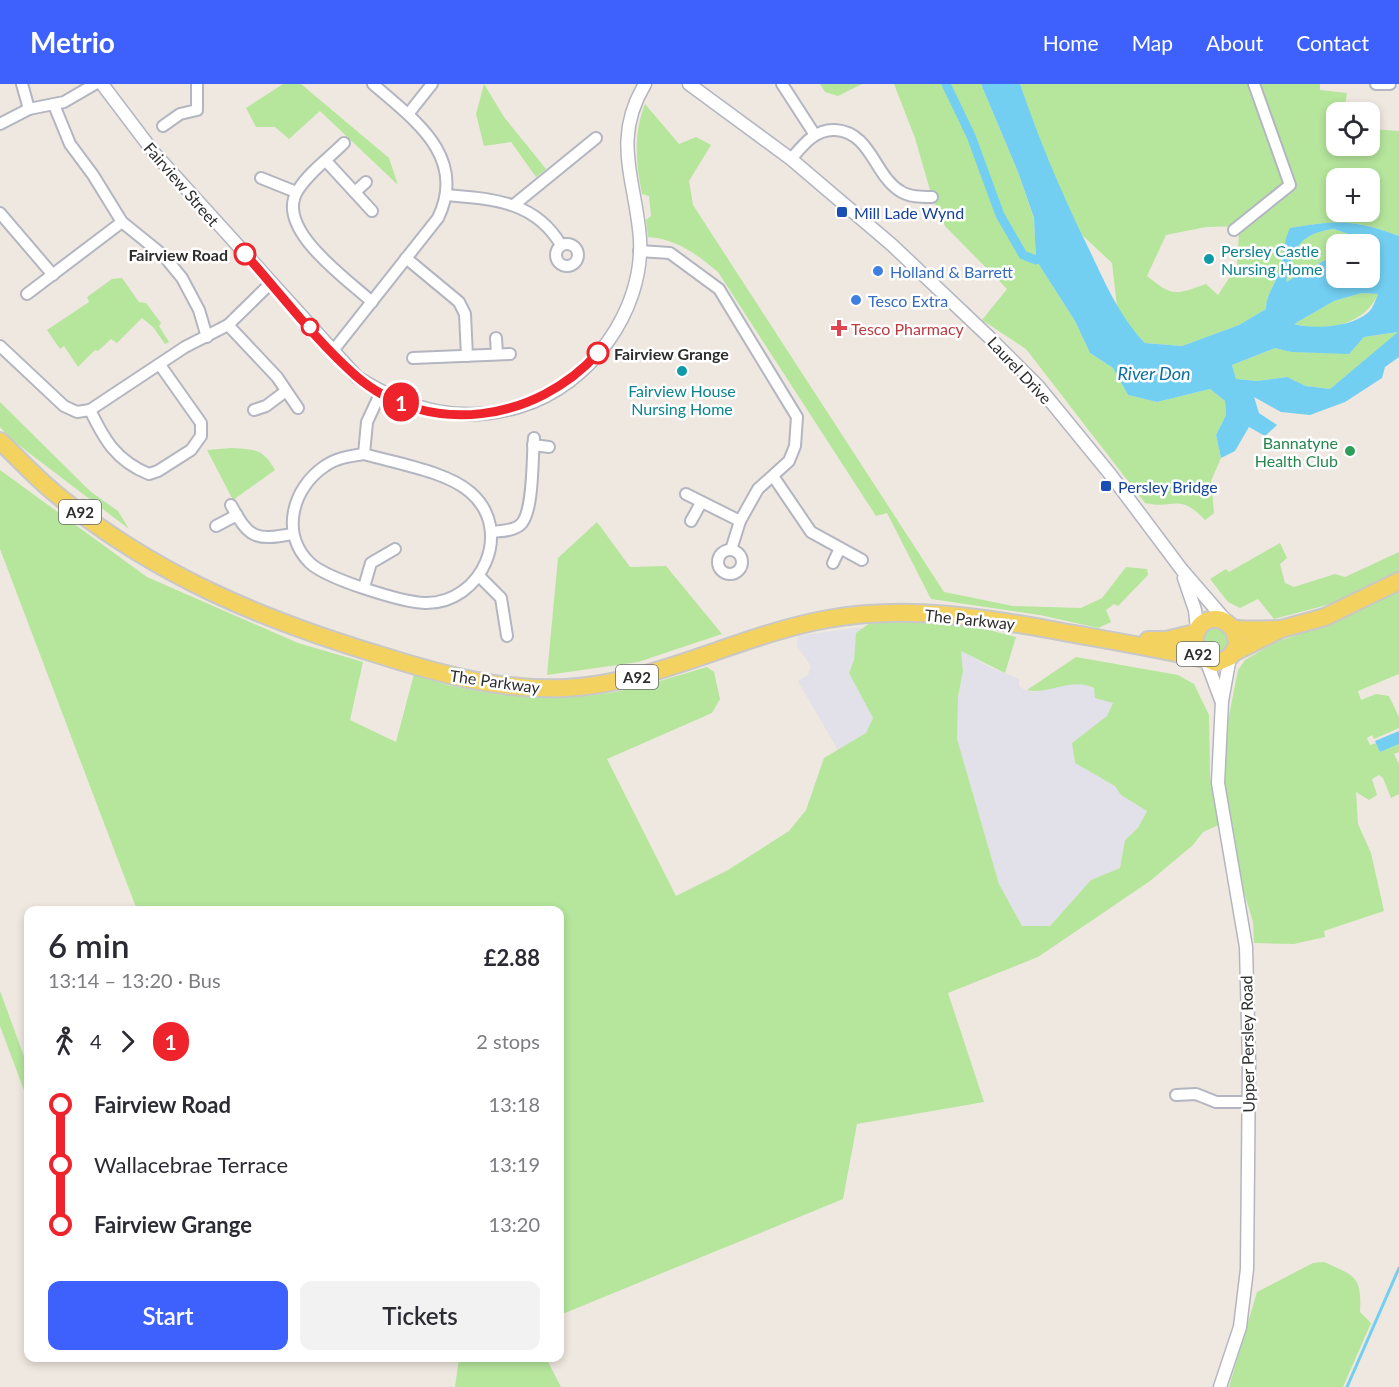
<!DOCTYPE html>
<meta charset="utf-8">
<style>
:root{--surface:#fff;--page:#f2f2f3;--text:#2b2b33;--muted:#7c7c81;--accent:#3e61fe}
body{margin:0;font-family:Lato,sans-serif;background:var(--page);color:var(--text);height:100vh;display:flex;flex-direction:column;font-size:22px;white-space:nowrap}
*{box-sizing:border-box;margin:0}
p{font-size:20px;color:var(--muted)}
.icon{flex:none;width:33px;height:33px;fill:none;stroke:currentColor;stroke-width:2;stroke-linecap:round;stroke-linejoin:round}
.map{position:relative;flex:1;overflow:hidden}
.panel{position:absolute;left:24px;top:822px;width:540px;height:456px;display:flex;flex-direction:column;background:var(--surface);border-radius:12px;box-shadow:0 3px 9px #0003}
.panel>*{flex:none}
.badge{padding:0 12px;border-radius:20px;font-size:21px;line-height:39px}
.fabs{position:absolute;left:1326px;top:18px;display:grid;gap:12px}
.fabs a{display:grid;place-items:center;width:54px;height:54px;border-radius:12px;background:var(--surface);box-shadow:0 3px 9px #0003;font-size:30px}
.map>.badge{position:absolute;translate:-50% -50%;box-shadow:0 0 0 3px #fff}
.legs{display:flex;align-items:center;gap:9px;height:66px;padding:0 24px;font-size:20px}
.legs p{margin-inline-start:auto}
.head{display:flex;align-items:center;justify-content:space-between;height:102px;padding:0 24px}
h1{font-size:33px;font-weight:600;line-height:45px}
.primary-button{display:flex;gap:12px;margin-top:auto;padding:12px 24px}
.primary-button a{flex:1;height:69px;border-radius:12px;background:var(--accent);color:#fff;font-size:24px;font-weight:600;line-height:69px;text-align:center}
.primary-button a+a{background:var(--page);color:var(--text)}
ul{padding:0 24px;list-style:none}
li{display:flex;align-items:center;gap:21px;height:60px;font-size:22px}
li i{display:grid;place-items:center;width:9px;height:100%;margin:0 8px;background:currentColor}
li i::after{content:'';width:15px;height:15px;margin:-8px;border:4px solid;border-radius:50%;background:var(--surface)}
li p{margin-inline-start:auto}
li:first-child i{background:linear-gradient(#0000 50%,currentColor 0)}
li:last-child i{background:linear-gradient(currentColor 50%,#0000 0)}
header{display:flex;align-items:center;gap:36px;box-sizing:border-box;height:84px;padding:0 30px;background:var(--accent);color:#fff}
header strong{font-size:28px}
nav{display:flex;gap:33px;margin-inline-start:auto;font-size:21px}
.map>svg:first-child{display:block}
.industrial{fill:#e2e0e8}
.green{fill:#b5e69c;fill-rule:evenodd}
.water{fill:#72cff2;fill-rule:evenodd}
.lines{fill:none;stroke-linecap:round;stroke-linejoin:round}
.stream{stroke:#72cff2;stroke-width:3}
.canal{stroke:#72cff2;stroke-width:9}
.minor-casing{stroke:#b3b6c1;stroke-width:14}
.tertiary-casing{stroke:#b3b6c1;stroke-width:15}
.primary-casing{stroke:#c8c8c8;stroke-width:20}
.minor{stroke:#fff;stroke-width:10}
.tertiary{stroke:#fff;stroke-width:12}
.primary{stroke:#f4d260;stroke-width:16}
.line-1-casing{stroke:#fff;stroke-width:14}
.line-1{stroke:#ee232c;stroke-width:9}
.transit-dot{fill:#1a4fb4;stroke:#fff;stroke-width:2}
.stop-1-dot{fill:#fff;stroke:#ee232c;stroke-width:3}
.culture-dot{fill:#0f9aa8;stroke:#fff;stroke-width:2}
.shop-dot{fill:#3f7fe0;stroke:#fff;stroke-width:2}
.health-dot{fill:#e0444e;stroke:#fff;stroke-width:2}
.leisure-dot{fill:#2e9e5b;stroke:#fff;stroke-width:2}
.labels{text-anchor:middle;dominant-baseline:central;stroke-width:5;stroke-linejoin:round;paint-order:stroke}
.shield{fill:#fff;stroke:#6c6c6c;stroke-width:1.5}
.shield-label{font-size:15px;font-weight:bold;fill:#2d2d2d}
.street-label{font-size:16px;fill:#2d2d2d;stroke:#fff}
.transit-label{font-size:16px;fill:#164399;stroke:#fff;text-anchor:start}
.culture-label{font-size:16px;fill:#0d838f;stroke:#fff;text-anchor:start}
.stop-label{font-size:16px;font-weight:bold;fill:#2d2d2d;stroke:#fff;text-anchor:end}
.shop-label{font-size:16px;fill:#366cbe;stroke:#fff;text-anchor:start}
.health-label{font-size:16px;fill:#be3a42;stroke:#fff;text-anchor:start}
.leisure-label{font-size:16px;fill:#27864d;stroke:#fff;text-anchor:end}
.water-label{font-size:18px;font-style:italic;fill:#0b6fa4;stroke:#fff}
</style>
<header>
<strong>Metrio</strong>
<nav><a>Home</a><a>Map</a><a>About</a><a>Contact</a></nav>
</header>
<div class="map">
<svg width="1399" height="1303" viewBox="0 0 1399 1303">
<rect width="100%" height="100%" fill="#efe8e0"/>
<!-- industrial -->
<g class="industrial">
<path d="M854,544h9l-7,5 -2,27 -5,13 24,45 -7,15 -28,17 -40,-69 10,-6 3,-9 -14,-20 1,-10z"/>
<path d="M961,566l26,16 32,13v7l4,3 11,3 27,-7 23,-2 30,20 -7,13 -35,27 3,20 41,23 5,9 26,16 -9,17 -13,12 -5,28 -29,12 -41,46h-28l-23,-42 -42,-145 1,-42 5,-26z"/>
</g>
<!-- green -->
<g class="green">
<path d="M283,0h18l88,74 9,27 -78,-74 -31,28 -14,-12h-19l-10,-19z"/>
<path d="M484,0l20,33 42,52 -10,8 -25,-35 -27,4 -8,-32z"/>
<path d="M820,0h42l-24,12 -13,-4z"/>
<path d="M894,0h87l37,88 16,47 2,41 39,61 15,32 23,15 15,27 29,7 53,-13 15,12 1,14 -10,20 5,23 -10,23 3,32 -9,7c-27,-28 -29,-10 -60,-17l-119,-154 -44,-29 25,-31 -62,-63 -13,-29 -17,-59z"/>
<path d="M1020,0h300v6l27,3 -3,19h-8v34h34v-17l29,2v105c-45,-17 -62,-16 -108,-8 -9,17 -6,24 -11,41 -4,15 -14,25 -14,40l-27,16 -57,21 -37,-3 -21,-22 -7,-14 -5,-44 -30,-28 -24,-49 -18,-41zM1336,94h34v34h-34zM1245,142l-6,7 -2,33 -19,29 -12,-11c-31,11 -33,13 -59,-8l19,-41 40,-8z"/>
<path d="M645,20l34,40 17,-7 15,8 -22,36 4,24 251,387 69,14 68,2 21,-10 24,-31 21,2 1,6 -30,31 -4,-2 -8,6 5,12 -13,6 -58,-13 -109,-16 -44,-86 -11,3 -158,-244c-22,-18 -41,-33 -70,-35l-2,-17 5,-4 -2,-20 -7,-2c-6,-31 -9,-59 3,-90z"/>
<path d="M1334,145l18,6 -4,9h-12v10l-50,28c6,-32 13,-49 48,-53z"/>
<path d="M122,194l17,24 7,1 15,20 -2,3 10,16 -4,2 -12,-17 -11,-9 -25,25 -6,-4 -13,12 -3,-1 -17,17 -14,-21 -4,3 -13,-19 42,-28 -2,-5 25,-18z"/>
<path d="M1362,209l16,1c-14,32 -53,38 -84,30l40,-23z"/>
<path d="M1399,248l-69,57 -24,-3 -19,-9 -30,4 -21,-2 -4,-14 43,-17 16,4 58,1 15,-16z"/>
<path d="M0,318l91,90 27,19 11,18 -117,-89 -12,-13z"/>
<path d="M232,364c24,2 30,0 43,22l-42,30 -26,-50z"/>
<path d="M0,386l147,107 151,66 65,19 -13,58 46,22 18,-68c54,22 137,28 195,19 33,-5 66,-17 98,-26l7,5 6,27 -8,14 -105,46 69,137 52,-26 61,-39 17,-21 18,-52 42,-25 7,-15 -24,-45 5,-13 2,-27 15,-11 91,1 54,14 -11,36 -44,-22 2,20 -5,26 -1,42 42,145 23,42h28l41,-46 29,-12 5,-28 13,-12 9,-17 -26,-16 -6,-9 -40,-23 -3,-20 35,-27 6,-13 -18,-5 -1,-10c-23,-11 -44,7 -67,2l49,-33 102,18 16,9 15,31 1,61 9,49 -16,7 -10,13 -43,36 -112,76 -90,36 36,109 -127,22 -14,75 -283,116v-405h-423l-137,-361z"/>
<path d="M597,438l33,45 36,-1 56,68 -84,28 -91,13 11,-117z"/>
<path d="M1280,459l7,15 -7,6 5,19 9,4 41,-13 10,3 54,-25v21l-57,28 -68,18 -16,-20 -18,9 -12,-6 -18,-23 16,-10 3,3z"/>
<path d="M1399,505v85l-41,17 3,9 15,-6 13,2 10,21v11l-25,11 -2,-4 -5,3 3,7 6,-2 4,9 19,-8v8l-5,2 5,10v30l-8,4 -8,-20 -4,-3 -7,4 5,16 -8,5 -13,-8 2,32 13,29 13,58 -60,20 1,6 -31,7 -40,-1 -1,-21 -12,-40 -17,-98 1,-48 13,-66 7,-10 31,-18 47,-16z"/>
<circle cx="1215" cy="556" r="13"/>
<path d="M0,907l28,76v34l-28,-75z"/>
<path d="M1324,1178c31,14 38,14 36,50l11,11 -28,64h-114l28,-95 56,-29z"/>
<path d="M459,1274h87l15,29h-106z"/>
</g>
<!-- water -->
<g class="water">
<path d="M981,0h39c19,56 41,108 67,161 17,35 31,70 58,98l37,3 57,-21 27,-16c0,-15 10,-25 14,-40 5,-16 2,-24 10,-41 47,-8 64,-9 109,8v121l-14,10 -3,11 -37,24 -35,13 -29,-3 -27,-15 5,16 18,12 -12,11 -16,-9 -14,24 -14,7 -5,-23 10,-20 -1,-14 -15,-12 -53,13 -29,-7 -15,-27 -23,-15 -15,-32 -39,-61 -2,-42 -16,-46zM1334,145l17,6 -3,9h22v34h-34v-24l-50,28c5,-32 14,-49 48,-53zM1362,209l16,1c-2,5 -4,10 -6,14 -13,19 -58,22 -78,16l40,-23zM1398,248l-68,57 -24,-3 -19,-9 -30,4 -21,-2 -4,-14 43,-17 16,4 58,2 15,-17z"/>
<path d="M1399,647v13l-19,8 -5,-11z"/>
</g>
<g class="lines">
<!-- stream -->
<path class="stream" d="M1347,1303l52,-119"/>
<!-- canal -->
<path class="canal" d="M946,0l25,52 29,79 23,40 13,5"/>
<defs>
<g id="minor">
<path d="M22,0l7,25"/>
<path d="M782,0l33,51"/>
<path d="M1376,0h14"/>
<path d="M54,21l16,39 23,31 29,47 42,34 18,22 17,32 8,27"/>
<path d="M409,29l23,-29"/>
<path d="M0,40l29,-15 35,-7 31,-18"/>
<path d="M163,42l17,-12 17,-4v-26"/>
<path d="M344,59c-15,15 -35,29 -46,47 -25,38 49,89 74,112"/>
<path d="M791,75c12,-14 24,-30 44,-29 36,2 39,45 65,61 9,6 21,6 32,6"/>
<path d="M326,77l46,50"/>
<path d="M261,94l35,14"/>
<path d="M355,108l11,-10"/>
<path d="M447,111c46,4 88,6 114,50"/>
<path d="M515,120l81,-66"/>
<path d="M0,129l53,62"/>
<path d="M1234,146l56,-45 -36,-101"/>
<circle cx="567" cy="171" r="11"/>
<path d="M639,167l31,2 49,36 78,128 -2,29 -6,15 -31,28 -18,32 -9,29"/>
<path d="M406,174l53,44 6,12 2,42"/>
<path d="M27,210l95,-72"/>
<path d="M228,241l49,52 21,31"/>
<path d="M496,254l1,16"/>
<path d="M0,262l64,60 13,6 13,-2 95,-63 43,-22 43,-42"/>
<path d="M332,268l106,-134c30,-62 -25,-99 -65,-134"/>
<path d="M413,274l97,-4"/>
<path d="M90,326c14,29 26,51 59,64l9,-3 33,-21 10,-14v-13l-41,-58"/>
<path d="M254,326l12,-4 20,-15"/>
<path d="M533,361l16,2"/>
<path d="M364,370c30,9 82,17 106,38 45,38 12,112 -45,111 -24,-1 -98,-24 -115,-40 -30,-29 -18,-75 15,-97 11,-8 25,-10 39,-12z"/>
<path d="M364,370l3,-32 14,-30"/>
<path d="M773,392l38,56 51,28"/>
<path d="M686,410l54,27"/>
<path d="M231,421c18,33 24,36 61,29"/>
<path d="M691,437l10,-18"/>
<path d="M216,442l21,-11"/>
<path d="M492,448c9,-1 21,-1 28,-7 14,-11 12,-68 14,-87"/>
<circle cx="730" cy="478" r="12"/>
<path d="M833,479l7,-15"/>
<path d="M479,492l22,22 6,38"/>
<path d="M364,503l7,-24 24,-14"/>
<path d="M1176,1011l20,-1 20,8h33"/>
</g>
<g id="tertiary">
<path d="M102,0l53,70 202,223c52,33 104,48 164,29 69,-21 123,-95 119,-167 -4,-58 -29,-99 5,-155"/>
<path d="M689,0l102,75 101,86 97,92 49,49 72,88 72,96 45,52"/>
<path d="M1184,494l11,32 2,19"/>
<path d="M1206,576l15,40"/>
<path d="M1220,1303l20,-60 7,-58 2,-207 -3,-115 -28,-164 4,-82 8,-44"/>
</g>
<g id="primary">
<path d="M0,357c19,18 36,37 56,53 98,81 207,126 327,162 60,19 120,35 183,32 92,-5 172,-53 262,-69 77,-14 154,-2 230,12 49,9 97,17 146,28"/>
<path d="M1233,544l5,16 -8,13 -14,6 -16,-7c-11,-15 -4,-38 17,-37 8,0 10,6 16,9 9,3 37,1 48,1"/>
<path d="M1148,556h18l29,-7"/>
<path d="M1235,568l46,-23 44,-12 74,-36"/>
</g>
</defs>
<!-- minor casing -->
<use href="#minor" class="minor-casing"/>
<!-- tertiary casing -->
<use href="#tertiary" class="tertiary-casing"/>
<!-- primary casing -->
<use href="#primary" class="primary-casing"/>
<!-- minor -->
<use href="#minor" class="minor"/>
<!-- tertiary -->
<use href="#tertiary" class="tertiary"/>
<!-- primary -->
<use href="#primary" class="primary"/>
</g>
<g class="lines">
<defs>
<path id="line-1" d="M245,170c36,40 70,86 111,122 73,63 181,45 242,-23"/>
</defs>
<!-- line-1 casing -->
<use href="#line-1" class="line-1-casing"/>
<!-- line-1 -->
<use href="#line-1" class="line-1"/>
</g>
<!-- markers -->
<g class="transit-dot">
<rect x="836" y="122" width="12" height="12" rx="3"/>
<rect x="1100" y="396" width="12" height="12" rx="3"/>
</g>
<g class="stop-1-dot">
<circle cx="245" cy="170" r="10"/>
<circle cx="310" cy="243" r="8"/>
<circle cx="598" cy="269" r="10"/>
</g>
<g class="culture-dot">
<circle cx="1209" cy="175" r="6"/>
<circle cx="682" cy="287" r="6"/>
</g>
<g class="shop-dot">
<circle cx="878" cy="187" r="6"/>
<circle cx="856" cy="216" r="6"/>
</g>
<path class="health-dot" d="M836 235h6v6h6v6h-6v6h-6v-6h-6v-6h6z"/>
<circle class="leisure-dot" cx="1350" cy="367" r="6"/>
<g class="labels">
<!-- shield labels -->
<g class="shield">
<rect x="59" y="416" width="42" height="24" rx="4.5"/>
<rect x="1177" y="558" width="42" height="24" rx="4.5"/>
<rect x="616" y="581" width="42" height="24" rx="4.5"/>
</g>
<g class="shield-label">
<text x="80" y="428">A92</text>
<text x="1198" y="570">A92</text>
<text x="637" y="593">A92</text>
</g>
<!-- street labels -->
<g class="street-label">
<text transform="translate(182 100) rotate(49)">Fairview Street</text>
<text transform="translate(1020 286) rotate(47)">Laurel Drive</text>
<text transform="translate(970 535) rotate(6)">The Parkway</text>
<text transform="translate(495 597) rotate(8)">The Parkway</text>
<text transform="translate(1247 960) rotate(-91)">Upper Persley Road</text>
</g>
<!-- transit labels -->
<g class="transit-label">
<text x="854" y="128">Mill Lade Wynd</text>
<text x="1118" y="402">Persley Bridge</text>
</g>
<!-- culture labels -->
<g class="culture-label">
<text x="1221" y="166">Persley Castle<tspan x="1221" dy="18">Nursing Home</tspan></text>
<text x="682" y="306" text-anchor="middle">Fairview House<tspan x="682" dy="18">Nursing Home</tspan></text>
</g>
<!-- stop labels -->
<g class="stop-label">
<text x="228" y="170">Fairview Road</text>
<text x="614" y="269" text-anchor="start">Fairview Grange</text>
</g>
<!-- shop labels -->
<g class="shop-label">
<text x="890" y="187">Holland &amp; Barrett</text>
<text x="868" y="216">Tesco Extra</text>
</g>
<!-- health labels -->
<g class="health-label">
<text x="851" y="244">Tesco Pharmacy</text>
</g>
<!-- leisure labels -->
<g class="leisure-label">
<text x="1338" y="358">Bannatyne<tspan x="1338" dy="18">Health Club</tspan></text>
</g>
<!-- water labels -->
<g class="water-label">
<text x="1154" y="289">River Don</text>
</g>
</g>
</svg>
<div class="fabs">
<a><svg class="icon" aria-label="locate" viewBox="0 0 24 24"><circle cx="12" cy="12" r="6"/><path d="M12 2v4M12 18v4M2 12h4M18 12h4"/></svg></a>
<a>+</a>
<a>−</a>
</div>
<b class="badge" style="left:401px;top:318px;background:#ee232c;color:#fff">1</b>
<section class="panel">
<div class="head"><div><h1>6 min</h1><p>13:14 – 13:20 · Bus</p></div><b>£2.88</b></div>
<div class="legs"><svg class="icon" aria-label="walk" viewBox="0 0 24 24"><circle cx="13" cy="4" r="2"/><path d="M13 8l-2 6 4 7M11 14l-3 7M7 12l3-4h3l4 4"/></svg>4<svg class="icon" aria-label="forward" viewBox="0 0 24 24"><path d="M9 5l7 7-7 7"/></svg><b class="badge" style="background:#ee232c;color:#fff">1</b><p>2 stops</p></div>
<ul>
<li><i style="color:#ee232c"></i><b>Fairview Road</b><p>13:18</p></li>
<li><i style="color:#ee232c"></i><span>Wallacebrae Terrace</span><p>13:19</p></li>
<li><i style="color:#ee232c"></i><b>Fairview Grange</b><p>13:20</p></li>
</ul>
<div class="primary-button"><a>Start</a><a>Tickets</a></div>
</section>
</div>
